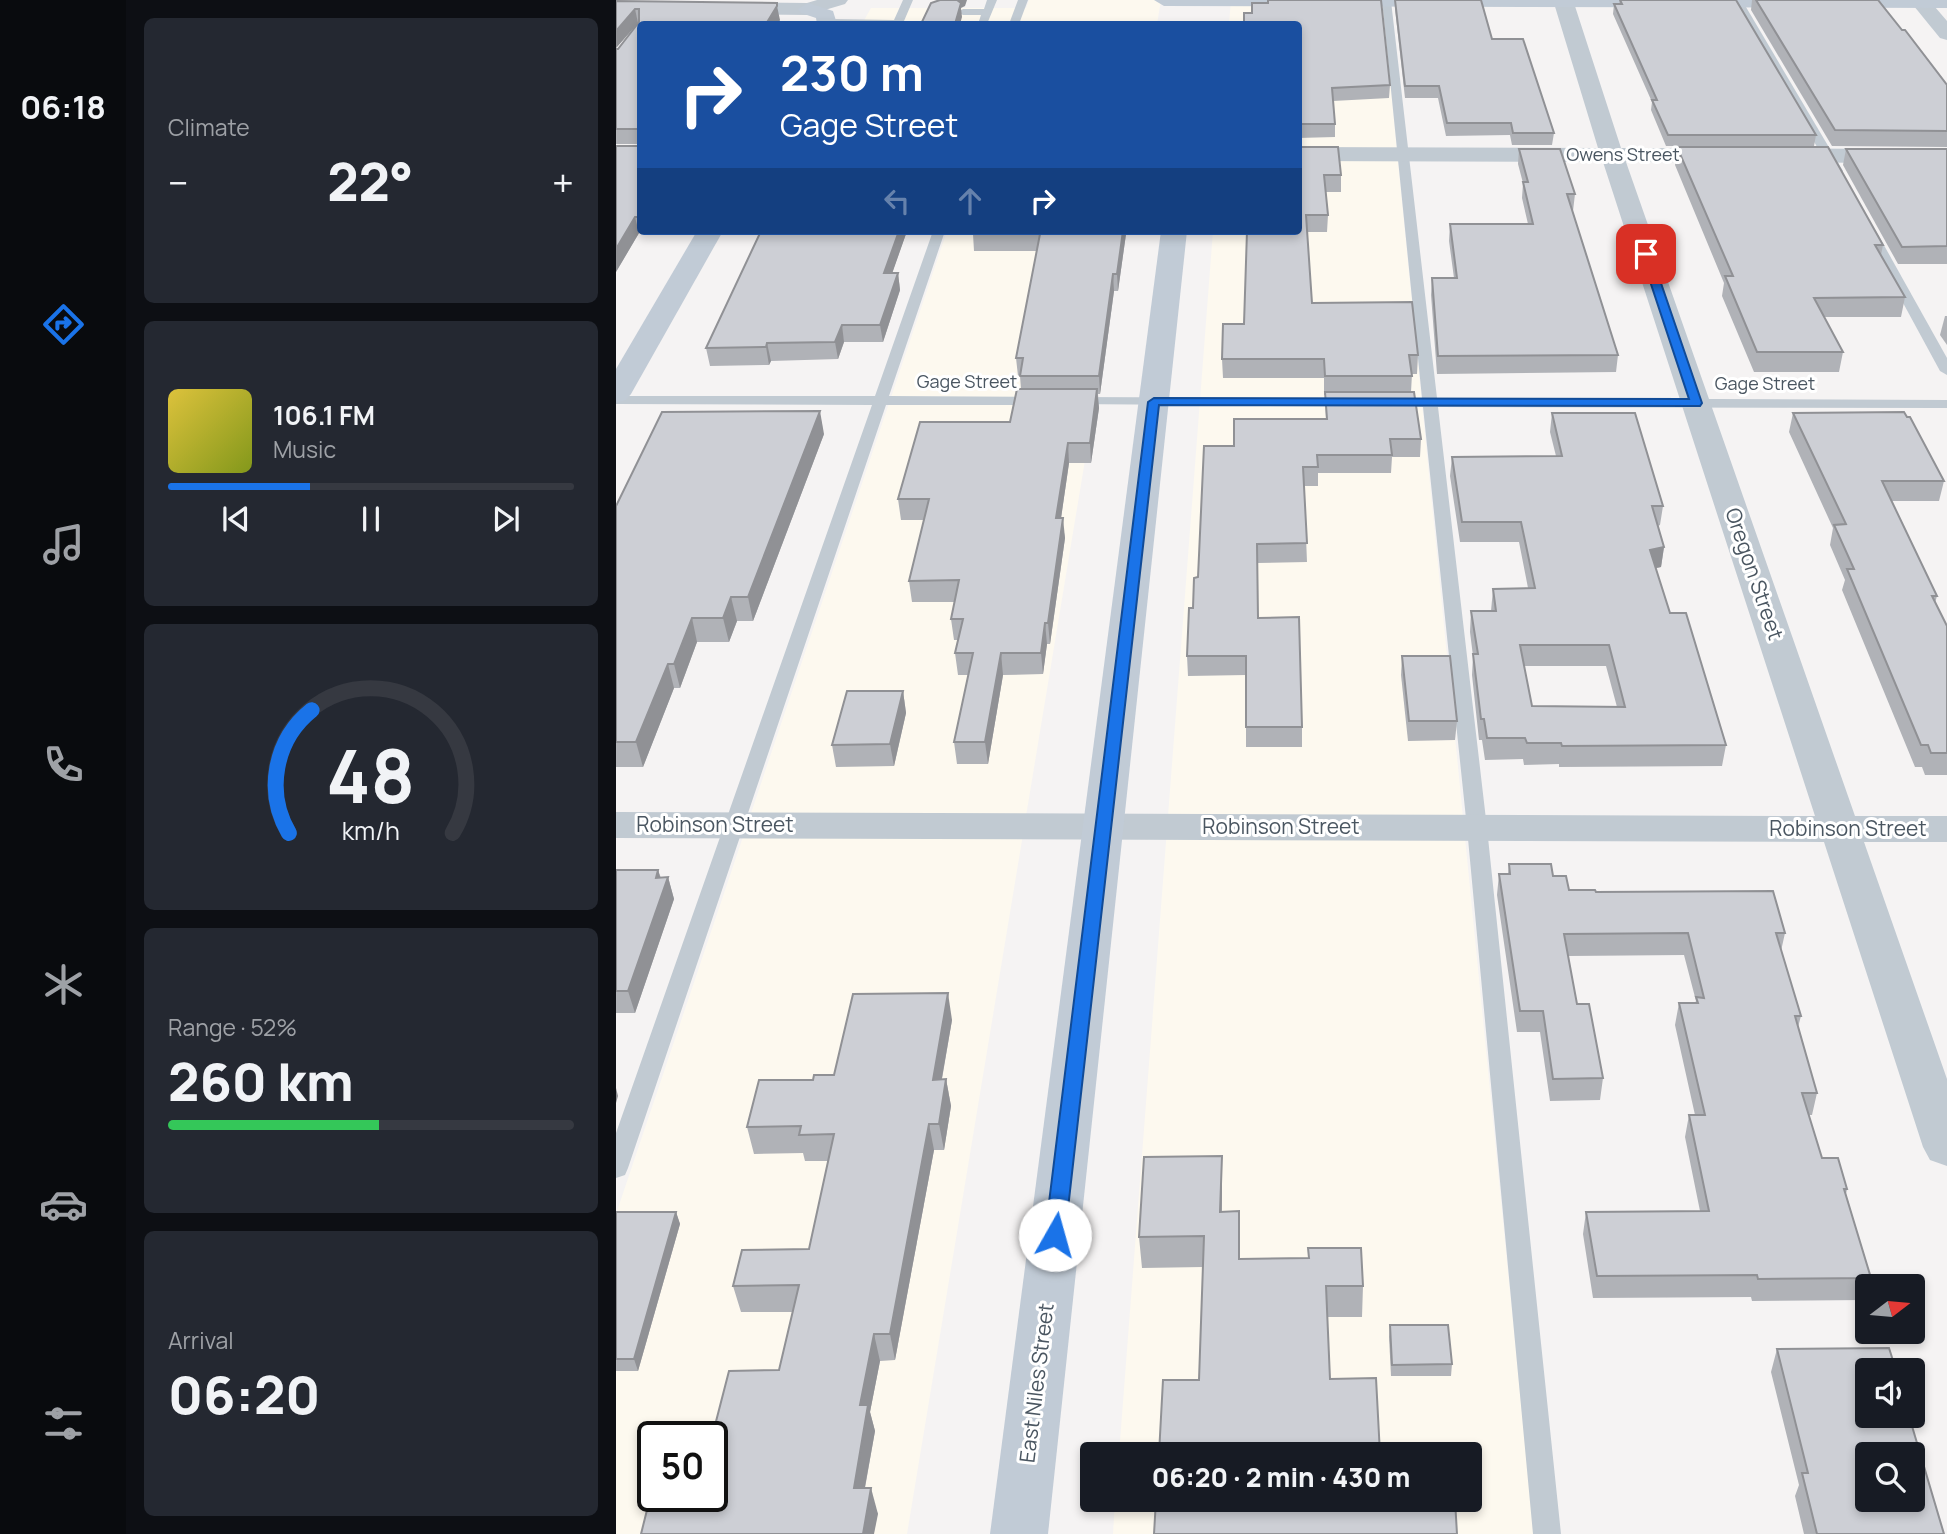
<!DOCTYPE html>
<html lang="en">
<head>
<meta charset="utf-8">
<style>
  :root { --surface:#171b24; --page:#242831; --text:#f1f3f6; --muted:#9ea1a6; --line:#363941; --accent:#1a73e8 }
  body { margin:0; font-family:Manrope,sans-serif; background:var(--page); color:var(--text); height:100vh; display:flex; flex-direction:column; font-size:26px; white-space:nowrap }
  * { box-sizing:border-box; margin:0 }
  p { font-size:23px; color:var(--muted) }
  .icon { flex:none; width:38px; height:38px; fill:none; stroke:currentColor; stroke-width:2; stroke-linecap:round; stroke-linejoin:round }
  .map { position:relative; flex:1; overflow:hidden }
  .drawer { display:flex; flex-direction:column; gap:18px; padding:18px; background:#0d0f14; width:490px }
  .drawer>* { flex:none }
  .banner { position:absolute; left:21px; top:21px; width:665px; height:214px; border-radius:7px; box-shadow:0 4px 10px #0003; background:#1a4fa0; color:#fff; overflow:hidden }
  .needle { width:46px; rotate:74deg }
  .buttons { position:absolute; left:1239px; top:1274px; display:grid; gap:14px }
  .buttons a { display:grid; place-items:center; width:70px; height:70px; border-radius:7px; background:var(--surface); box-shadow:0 4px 10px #0003; font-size:35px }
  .speed { position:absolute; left:21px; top:1421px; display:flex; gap:14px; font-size:35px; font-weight:700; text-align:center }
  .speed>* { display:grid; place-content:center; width:91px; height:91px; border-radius:50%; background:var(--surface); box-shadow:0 4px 10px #0003; line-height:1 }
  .speed .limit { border:4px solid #111; border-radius:10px; background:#fff; color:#111 }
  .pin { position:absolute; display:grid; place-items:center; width:60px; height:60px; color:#fff; margin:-30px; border-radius:14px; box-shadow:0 4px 10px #0006 }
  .me { position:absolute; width:77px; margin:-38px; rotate:7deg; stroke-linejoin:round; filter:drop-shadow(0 0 5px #0008) }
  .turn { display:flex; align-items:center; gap:24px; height:147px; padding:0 28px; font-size:32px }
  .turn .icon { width:91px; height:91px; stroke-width:2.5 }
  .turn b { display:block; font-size:49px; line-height:60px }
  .lanes { display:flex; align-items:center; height:66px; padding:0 28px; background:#0003; justify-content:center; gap:35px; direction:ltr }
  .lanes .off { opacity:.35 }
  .big { font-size:52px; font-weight:800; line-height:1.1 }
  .drawer .tile { flex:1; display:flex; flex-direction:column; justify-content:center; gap:10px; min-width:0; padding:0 24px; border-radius:10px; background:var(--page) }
  .drawer .dial { align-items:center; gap:0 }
  .dial svg { height:182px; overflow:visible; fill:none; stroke:var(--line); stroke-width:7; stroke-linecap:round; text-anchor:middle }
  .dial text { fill:var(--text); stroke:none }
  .song { display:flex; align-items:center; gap:21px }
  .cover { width:84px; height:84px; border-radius:10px; background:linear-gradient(135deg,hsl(50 70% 55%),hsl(70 70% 35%)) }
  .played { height:7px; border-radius:4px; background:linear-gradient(90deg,var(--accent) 35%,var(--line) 35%) }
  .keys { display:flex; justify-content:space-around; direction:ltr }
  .heat { display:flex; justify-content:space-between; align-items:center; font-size:38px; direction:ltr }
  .charge { height:10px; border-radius:5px; background:linear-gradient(90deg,#34c759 52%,var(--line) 0) }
  .trip { position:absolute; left:464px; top:1442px; width:402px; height:70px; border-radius:7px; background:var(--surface); box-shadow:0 4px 10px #0003; font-weight:800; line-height:70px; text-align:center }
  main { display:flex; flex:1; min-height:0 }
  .dock { display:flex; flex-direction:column; width:126px; justify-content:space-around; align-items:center; background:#090b0e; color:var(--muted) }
  .dock .icon { width:49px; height:49px }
  .dock .active { color:var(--accent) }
  .dock b { font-size:32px; color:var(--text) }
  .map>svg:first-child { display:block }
  .commercial { fill:#fdf9ef; fill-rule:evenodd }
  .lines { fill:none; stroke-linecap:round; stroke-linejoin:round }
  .lane { fill:#c1cad2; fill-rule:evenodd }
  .street { fill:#c1cad2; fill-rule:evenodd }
  .secondary { fill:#c1cbd6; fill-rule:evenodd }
  .wall { fill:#b0b2b7; fill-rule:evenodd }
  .shaded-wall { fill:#909195 }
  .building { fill:#cdcfd5; stroke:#909195; stroke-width:2; fill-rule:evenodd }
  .route { fill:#1a73e8; stroke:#114b97; stroke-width:2 }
  .labels { text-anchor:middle; stroke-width:6; stroke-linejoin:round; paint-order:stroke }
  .far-street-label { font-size:18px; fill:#4a5661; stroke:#fff }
  .street-label { font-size:21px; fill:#4a5661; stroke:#fff }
</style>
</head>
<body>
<main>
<nav class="dock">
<b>06:18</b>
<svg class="icon active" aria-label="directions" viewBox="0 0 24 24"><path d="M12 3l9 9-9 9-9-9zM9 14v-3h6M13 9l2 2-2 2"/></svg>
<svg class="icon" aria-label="music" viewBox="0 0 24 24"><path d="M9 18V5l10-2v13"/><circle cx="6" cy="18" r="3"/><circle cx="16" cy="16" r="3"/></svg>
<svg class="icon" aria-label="phone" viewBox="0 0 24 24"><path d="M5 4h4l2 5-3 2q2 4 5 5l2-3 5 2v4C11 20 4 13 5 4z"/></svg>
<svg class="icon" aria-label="climate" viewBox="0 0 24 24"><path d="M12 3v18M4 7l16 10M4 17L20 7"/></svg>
<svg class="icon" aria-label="car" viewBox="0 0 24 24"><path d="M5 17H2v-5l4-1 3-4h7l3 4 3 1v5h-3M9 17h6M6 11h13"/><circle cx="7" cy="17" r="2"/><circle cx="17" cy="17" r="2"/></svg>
<svg class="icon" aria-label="filters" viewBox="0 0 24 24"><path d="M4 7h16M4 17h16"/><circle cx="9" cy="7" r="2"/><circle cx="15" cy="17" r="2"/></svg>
</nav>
<section class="drawer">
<div class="tile"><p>Climate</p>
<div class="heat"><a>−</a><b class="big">22°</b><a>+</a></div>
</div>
<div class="tile">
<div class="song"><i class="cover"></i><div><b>106.1 FM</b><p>Music</p></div></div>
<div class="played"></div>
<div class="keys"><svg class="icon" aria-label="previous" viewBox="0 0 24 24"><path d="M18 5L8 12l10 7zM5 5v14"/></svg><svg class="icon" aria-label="pause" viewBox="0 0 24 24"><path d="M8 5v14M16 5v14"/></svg><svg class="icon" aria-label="next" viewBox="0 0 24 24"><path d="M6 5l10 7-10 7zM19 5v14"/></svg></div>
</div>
<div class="tile dial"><svg viewBox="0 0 100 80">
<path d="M14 69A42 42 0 1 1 86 69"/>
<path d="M14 69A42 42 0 0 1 24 15" stroke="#1a73e8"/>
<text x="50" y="56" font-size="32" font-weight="700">48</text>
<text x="50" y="72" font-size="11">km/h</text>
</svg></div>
<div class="tile"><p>Range · 52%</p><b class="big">260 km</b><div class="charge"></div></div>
<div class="tile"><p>Arrival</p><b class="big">06:20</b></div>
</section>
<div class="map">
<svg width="1331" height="1534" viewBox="0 0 1331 1534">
  <rect width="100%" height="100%" fill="#f5f3f3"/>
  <g class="commercial">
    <polygon points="413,0 545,0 541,24 246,24 255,8 410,8"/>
    <polygon points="615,0 766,0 918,1534 497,1534 499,1500 854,1500 854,1454 503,1454 597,231 682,231 682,24 613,24"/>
    <path d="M331,231h176l-216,1303h-291v-320zM37,1437h59v59h-59z"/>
  </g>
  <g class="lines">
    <g class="lane">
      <polygon points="287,0 297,0 288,21 300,21 305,24 213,24 210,22 215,19 278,20"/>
      <polygon points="371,0 381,0 371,24 357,24 363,21 365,15 347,15 342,12 347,9 368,9"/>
      <polygon points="402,0 412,0 403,24 393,24"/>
      <polygon points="766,0 775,1 821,398 1331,400 1331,408 822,407 871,828 945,1534 917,1534 851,828 807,407 775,406 768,402 775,398 806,398"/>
      <polygon points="1118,0 1127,2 1227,171 1225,174 1215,171 1117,2"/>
      <polygon points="1254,227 1260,231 1331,358 1331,375 1324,371 1248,231"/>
      <polygon points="317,231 329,231 273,396 422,397 429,401 422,405 270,405 12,1168 9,1175 0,1178 0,1133 256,405 0,404 0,396 259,396"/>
      <polygon points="456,397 734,398 741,402 734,406 451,404 449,401"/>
    </g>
    <g class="street">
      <polygon points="201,0 232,0 229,4 192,15 111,14 101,8 111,2 191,3"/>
      <polygon points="937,0 957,0 1005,148 1331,149 1331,163 1010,162 1239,816 1331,816 1331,842 1248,842 1331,1079 1331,1166 1314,1160 1307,1147 1208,842 0,838 0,812 1199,816 987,162 682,161 682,147 982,148"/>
      <polygon points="1293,0 1313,0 1331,21 1331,40 1324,38"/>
    </g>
    <g class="secondary">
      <polygon points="538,0 1331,0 1331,8 548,6"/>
      <polygon points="192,3 217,11 221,24 201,24 200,18 185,13 182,9"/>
      <polygon points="81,231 107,231 15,394 10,400 0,403 0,369"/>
      <polygon points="545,231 571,231 432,1534 374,1534"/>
    </g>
  </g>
  <g class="wall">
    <polygon points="779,0 876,39 938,133 936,145 896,145 894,135 830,136 822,98 789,98 779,9"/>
    <polygon points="1004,0 1200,135 1198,146 1050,146 1035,110 1036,102 997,14 998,4 1003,4"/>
    <polygon points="1136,0 1262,0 1331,85 1331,147 1216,146 1135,10"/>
    <polygon points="0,1 164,20 161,24 24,24 24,231 28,231 26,233 23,233 0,272 23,144 0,144 0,49 2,49 21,24 0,48"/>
    <polygon points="682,24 774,85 773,98 717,101 719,124 719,137 682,138"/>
    <polygon points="722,147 725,175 725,192 710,192 712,215 711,232 691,232 696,303 802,355 801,374 796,374 795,392 805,439 804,457 776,457 775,473 702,473 702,486 688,486 691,562 641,563 642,618 686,727 686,747 630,747 630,675 572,676 571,656 582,577 618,446 710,419 709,395 708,395 708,378 607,378 606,359 628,324 631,233 612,233 612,231 682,231"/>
    <polygon points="1061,147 1267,245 1265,255 1289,297 1285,317 1208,317 1227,352 1223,372 1138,372 1106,296 1108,283 1059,165"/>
    <polygon points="903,149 959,194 957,211 956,211 1002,355 1000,372 821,374 815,295 816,278 838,278 833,241 834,224 912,224 906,198 907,183 902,164"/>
    <polygon points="1230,149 1331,149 1331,264 1282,264 1227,165"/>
    <polygon points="145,231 291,231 276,273 282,273 284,290 267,342 228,342 222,359 155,361 153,365 94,366 90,348"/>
    <polygon points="357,231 510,231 510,234 502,291 498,291 484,394 482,394 483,408 475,463 453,463 445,518 449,538 434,644 431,644 427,674 387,675 372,764 341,764 338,742 353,675 342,675 339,653 342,640 338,640 335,619 339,602 296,602 293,581 308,520 285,520 282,499 394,422 405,389 404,376 402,376 400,358 421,251 358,251 357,234"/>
    <polygon points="1329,316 1331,316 1331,345 1324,335"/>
    <path d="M936,413l111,93 -3,19 -2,1 6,21 -3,20 -5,1 14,45 56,132 -4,21 -163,1v-3l-35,1 -1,-6 -38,1 -3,-20h-3l-7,-65 1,-19 -3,-24 1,-21h20l2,-22 35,-1 -9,-46h-59l-10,-66 2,-19 104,-1 -6,-24zM908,666h82l11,41 -85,-1z"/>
    <polygon points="1177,413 1328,481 1323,501 1275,501 1321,596 1319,603 1331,626 1331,775 1309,775 1306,767 1299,767 1226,590 1229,580 1214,545 1217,528 1173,432"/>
    <polygon points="208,434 137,621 121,621 113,642 81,642 64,688 58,688 27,767 0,767 0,506"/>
    <polygon points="786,656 841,721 839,740 792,741 785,675"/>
    <polygon points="287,691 290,713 278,766 220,767 216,745"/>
    <polygon points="893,864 937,876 953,890 980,892 1169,933 1165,951 1185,1016 1182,1027 1201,1093 1196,1115 1193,1115 1206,1158 1231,1189 1230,1194 1255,1278 1253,1286 1251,1286 1251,1291 1248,1300 1136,1301 1135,1297 977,1298 967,1234 970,1212 1084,1211 1069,1137 1073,1115 1079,1115 1059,1025 1063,1003 1079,1003 1080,1001 1068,955 952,956 961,1004 987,1078 984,1100 934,1101 924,1032 901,1032 881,895 883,874 892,874"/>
    <polygon points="0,870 42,870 45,878 52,877 58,899 19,1013 0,1013"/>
    <polygon points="336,1020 326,1079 330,1079 335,1106 328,1150 318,1150 279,1360 264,1361 254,1412 259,1431 249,1488 262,1514 96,1496 163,1370 177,1312 125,1312 117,1286 193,1249 212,1161 189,1161 187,1153 138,1154 131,1127 197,1080 218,1075"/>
    <polygon points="606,1187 606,1212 624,1259 747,1286 746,1317 711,1317 583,1380 587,1267 526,1268 523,1237"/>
    <polygon points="0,1212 60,1212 64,1224 22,1371 0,1371"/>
    <polygon points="774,1325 836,1364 835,1376 775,1376 773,1337"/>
    <polygon points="1161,1349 1328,1534 1188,1534 1179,1496 1183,1485 1155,1372"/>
  </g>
  <g class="shaded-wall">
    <polygon points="338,0 351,0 349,6 345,8 346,17 344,24 339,24"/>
    <polygon points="161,6 164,20 161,24 150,24"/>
    <polygon points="19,9 22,23 0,48 0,31"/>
    <polygon points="19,217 23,233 0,272 0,249"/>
    <polygon points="283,231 291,231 270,291 268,273"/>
    <polygon points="507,231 510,231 510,234 502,291 501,274"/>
    <polygon points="282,273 284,290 267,342 264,325"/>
    <polygon points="497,274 498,291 484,394 483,376"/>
    <polygon points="226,325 228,342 222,359 219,342"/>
    <polygon points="151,343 155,361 153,365 150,347"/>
    <polygon points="481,389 483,408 475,463 474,443"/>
    <polygon points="204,411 208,434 137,621 132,597"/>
    <polygon points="452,443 453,463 442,539 440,518"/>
    <polygon points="447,518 449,538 434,644 432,623"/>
    <polygon points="1048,547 1045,567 1031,570 1034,550"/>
    <polygon points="115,597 121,621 113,642 107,618"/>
    <polygon points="76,618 81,642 64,688 58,664"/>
    <polygon points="429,623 431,644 427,674 425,653"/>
    <polygon points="385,653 387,675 372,764 369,742"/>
    <polygon points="52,664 58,688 27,767 20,742"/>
    <polygon points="287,691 290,713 278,766 274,744"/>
    <polygon points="42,870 48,890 52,877 58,899 19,1013 12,991"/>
    <polygon points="332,993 336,1020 321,1106 317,1080"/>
    <polygon points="330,1079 335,1106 328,1150 323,1124"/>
    <polygon points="0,1088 2,1096 0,1103"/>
    <polygon points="313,1124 318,1150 279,1360 274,1334"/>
    <polygon points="606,1156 606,1187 605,1243 604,1212"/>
    <polygon points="60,1212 64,1224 22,1371 18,1359"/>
    <polygon points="258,1334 264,1361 254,1412 259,1431 244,1514 238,1488 244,1405"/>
    <polygon points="255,1488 262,1514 258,1534 247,1534"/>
  </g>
  <g class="building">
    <polygon points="324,0 341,0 345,3 339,24 251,24 305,24 315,3"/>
    <polygon points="652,0 765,0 774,85 716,88 719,124 682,124 682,24 628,24 628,13 636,13 636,3 652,3"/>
    <polygon points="779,0 865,0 876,39 907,39 938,133 897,133 895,123 831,123 823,86 789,86"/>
    <polygon points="1004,0 1120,0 1200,135 1052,135 1036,100 1041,100 998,4 1006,4"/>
    <polygon points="1140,0 1262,0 1286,30 1289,30 1331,85 1331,131 1219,130"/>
    <polygon points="0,1 161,3 161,6 150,24 24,24 24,214 23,217 19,217 0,249 0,146 23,146 23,129 0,129 0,49 2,49 23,22 23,9 19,9 0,31"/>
    <polygon points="682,147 722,147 725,175 708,175 712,215 690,215 696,303 796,302 802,355 793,355 796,376 709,376 708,359 606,359 607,324 628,324 631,231 682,231"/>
    <polygon points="1061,147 1212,147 1267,245 1259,245 1289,297 1198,298 1227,352 1141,352 1109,276 1117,276"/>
    <polygon points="903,149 944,149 959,194 951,194 1002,355 822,356 816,278 841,278 834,224 917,224 907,182 912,182"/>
    <polygon points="1230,149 1331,149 1331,246 1286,247"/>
    <polygon points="145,231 283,231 268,273 282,273 264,325 226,325 219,342 151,343 150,347 90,348"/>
    <polygon points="357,231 507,231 501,274 497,274 483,376 404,376 407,358 400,358 424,234 357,234"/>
    <polygon points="401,389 481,389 474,443 452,443 440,518 447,518 432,623 429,623 425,653 385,653 369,742 338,742 357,653 339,653 347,619 335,619 343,580 293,581 313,499 282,499 304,422 394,422"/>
    <polygon points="709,392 798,392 805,439 774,439 776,455 701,455 702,467 687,467 691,543 641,544 642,618 683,617 686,727 630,727 630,656 571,656 573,608 577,608 578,578 582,577 588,446 618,446 618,419 711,419"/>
    <polygon points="204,411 132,597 115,597 107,618 76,618 58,664 52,664 20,742 0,742 0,506 46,412"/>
    <polygon points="1288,412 1291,417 1294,417 1328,481 1266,481 1321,596 1316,596 1331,626 1331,753 1315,753 1312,745 1305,745 1231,569 1238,569 1218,525 1230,524 1177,413"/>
    <path d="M936,413h83l28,93h-11l12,41 -14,3 20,63h16l40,132 -164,1 -1,-3h-34l-2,-5h-38l-3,-19h-3l-8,-65h5l-7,-43h25l-3,-22 42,-1 -14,-66h-59l-10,-65 110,-1zM904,645h89l16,62 -93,-1z"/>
    <polygon points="786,656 834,656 841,721 793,721"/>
    <polygon points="231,691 287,691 274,744 216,745"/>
    <polygon points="893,864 935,864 937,876 950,876 953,890 979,890 980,892 1157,891 1169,933 1160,933 1185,1016 1179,1016 1201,1093 1186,1093 1206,1158 1222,1158 1231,1189 1228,1189 1255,1278 1142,1279 1141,1275 981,1276 970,1212 1093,1211 1073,1115 1089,1115 1063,1003 1082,1003 1080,997 1088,998 1072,933 948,934 961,1004 973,1004 987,1078 937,1079 927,1011 904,1011 883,874 894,874"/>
    <polygon points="0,870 42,870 40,878 52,877 12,991 0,991"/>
    <polygon points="332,993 317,1080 330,1079 323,1124 313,1124 274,1334 258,1334 244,1405 252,1405 238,1488 255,1488 247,1534 25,1534 36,1490 37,1496 96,1496 96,1437 113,1371 163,1370 183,1285 117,1286 126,1250 193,1249 218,1134 183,1135 185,1126 131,1127 143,1080 197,1080 198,1075 218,1075 237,994"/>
    <polygon points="606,1156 604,1212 623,1211 623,1259 693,1258 692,1248 745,1248 747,1286 710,1286 714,1379 760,1378 764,1454 543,1454 547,1380 583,1380 588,1236 523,1237 528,1157"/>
    <polygon points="0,1212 60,1212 18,1359 0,1359"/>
    <polygon points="774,1325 832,1325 836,1364 776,1365"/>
    <path d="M1273,1348l7,22h-29v46h42l35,118h-127l-15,-61h6l-31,-124zM1251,1454h46v46h-46z"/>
    <polygon points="540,1500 839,1500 841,1534 538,1534"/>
  </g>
  <polygon class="route" points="1030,251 1035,254 1086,403 1084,406 543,405 449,1235 446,1241 439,1243 432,1241 429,1235 532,402 538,398 1073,399 1025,254"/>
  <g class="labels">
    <g class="far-street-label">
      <text x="1007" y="161">Owens Street</text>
      <text x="351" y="388">Gage Street</text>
      <text x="1149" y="390">Gage Street</text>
    </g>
    <g class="street-label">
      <text transform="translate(1138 574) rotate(71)" y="7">Oregon Street</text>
      <text x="99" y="832">Robinson Street</text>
      <text x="665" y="834">Robinson Street</text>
      <text x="1232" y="836">Robinson Street</text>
      <text transform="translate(421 1383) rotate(-83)" y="7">East Niles Street</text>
    </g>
  </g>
</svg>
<div class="buttons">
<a><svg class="needle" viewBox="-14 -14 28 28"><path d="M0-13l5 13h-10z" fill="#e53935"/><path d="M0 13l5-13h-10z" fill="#9ea1a6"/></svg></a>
<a><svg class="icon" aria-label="sound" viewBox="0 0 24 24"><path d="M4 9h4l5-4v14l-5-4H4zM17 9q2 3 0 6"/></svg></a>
<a><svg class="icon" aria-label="search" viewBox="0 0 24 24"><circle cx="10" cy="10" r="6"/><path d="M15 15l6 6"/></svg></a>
</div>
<div class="speed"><div class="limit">50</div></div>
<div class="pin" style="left:1030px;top:254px;background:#d93025"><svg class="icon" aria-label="arrive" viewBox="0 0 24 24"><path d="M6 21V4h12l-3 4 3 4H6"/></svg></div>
<svg class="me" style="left:439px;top:1235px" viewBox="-20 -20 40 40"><circle r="19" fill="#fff"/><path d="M0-13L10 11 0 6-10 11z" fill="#1a73e8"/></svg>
<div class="trip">06:20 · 2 min · 430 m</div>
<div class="banner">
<div class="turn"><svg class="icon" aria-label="right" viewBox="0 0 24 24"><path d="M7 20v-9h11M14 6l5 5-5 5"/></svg><div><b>230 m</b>Gage Street</div></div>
<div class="lanes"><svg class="icon off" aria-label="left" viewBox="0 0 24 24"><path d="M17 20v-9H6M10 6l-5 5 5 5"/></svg><svg class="icon off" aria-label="ahead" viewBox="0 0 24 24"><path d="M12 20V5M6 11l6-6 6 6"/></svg><svg class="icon" aria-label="right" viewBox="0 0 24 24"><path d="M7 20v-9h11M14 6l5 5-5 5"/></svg></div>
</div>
</div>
</main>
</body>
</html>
